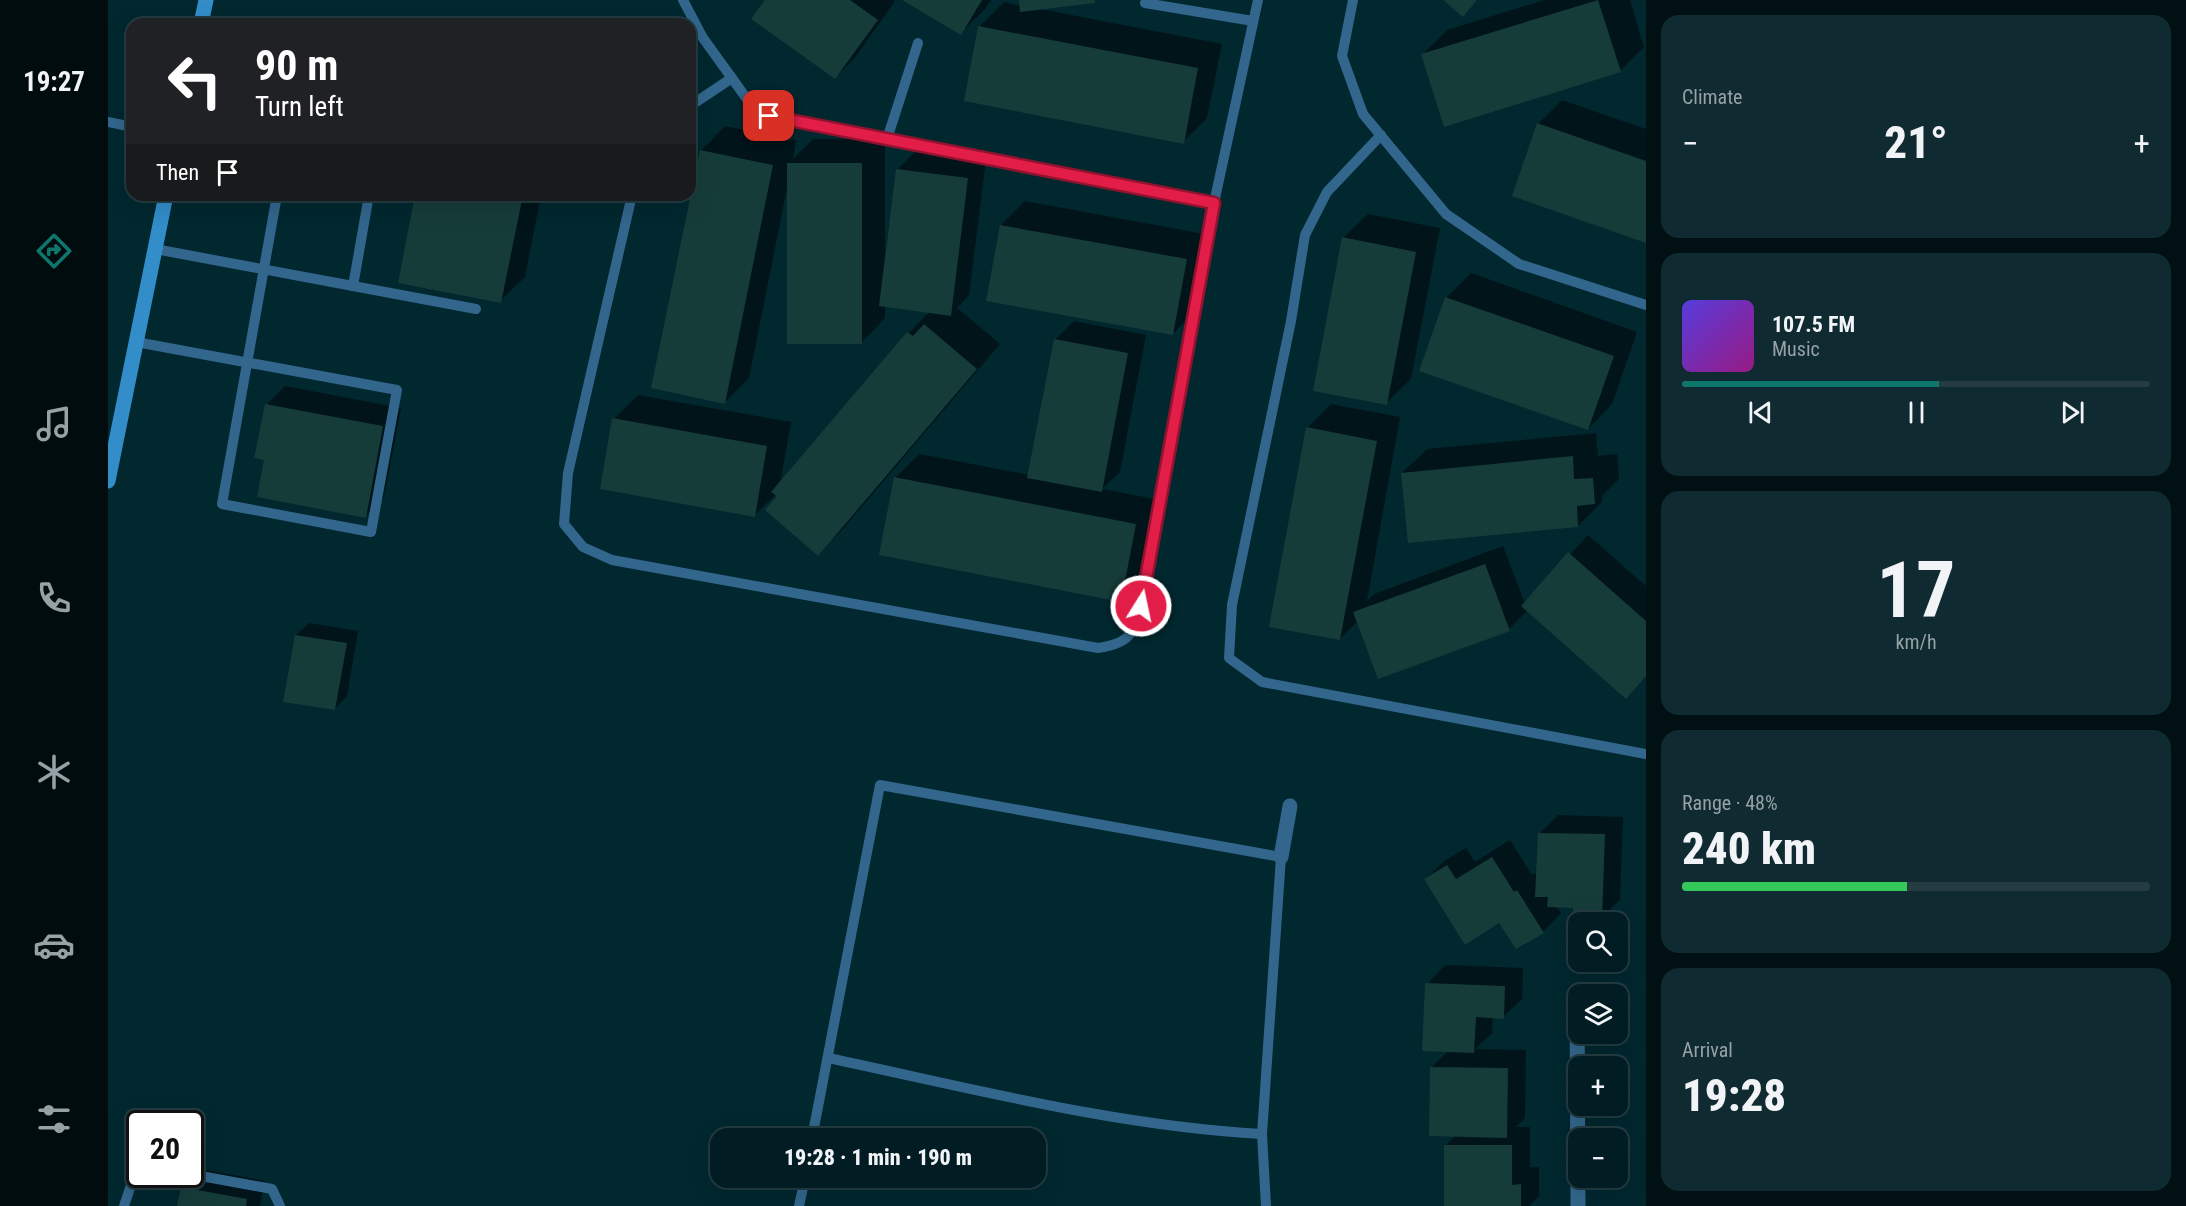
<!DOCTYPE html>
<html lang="en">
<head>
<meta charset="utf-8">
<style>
  :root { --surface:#011d23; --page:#0f2a30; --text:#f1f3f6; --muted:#96a2a6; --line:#233b41; --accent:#0f766e }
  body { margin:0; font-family:"Roboto Condensed",sans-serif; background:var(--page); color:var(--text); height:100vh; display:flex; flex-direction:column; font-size:22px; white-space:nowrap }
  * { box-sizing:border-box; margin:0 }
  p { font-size:20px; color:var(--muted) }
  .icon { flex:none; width:33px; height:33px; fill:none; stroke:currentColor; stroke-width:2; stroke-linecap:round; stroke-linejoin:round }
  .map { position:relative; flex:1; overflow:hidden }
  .panel { display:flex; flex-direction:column; gap:15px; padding:15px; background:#011013; width:540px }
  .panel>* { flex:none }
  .hud { position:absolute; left:18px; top:18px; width:570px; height:183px; border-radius:18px; box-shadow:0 6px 24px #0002,0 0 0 2px var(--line); background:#202124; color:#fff; overflow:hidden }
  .tools { position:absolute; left:1460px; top:912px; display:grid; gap:12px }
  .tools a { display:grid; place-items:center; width:60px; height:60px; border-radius:12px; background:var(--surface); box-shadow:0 6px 24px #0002,0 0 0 2px var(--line); font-size:30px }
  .speed { position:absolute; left:18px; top:1110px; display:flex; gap:12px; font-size:30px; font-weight:700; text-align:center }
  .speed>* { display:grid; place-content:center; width:78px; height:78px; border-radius:50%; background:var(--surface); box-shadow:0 6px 24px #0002,0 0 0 2px var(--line); line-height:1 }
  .speed .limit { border:3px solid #111; border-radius:9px; background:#fff; color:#111 }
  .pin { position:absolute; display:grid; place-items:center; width:51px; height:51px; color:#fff; margin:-26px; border-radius:12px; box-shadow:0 3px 9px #0006 }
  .me { position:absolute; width:66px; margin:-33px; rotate:10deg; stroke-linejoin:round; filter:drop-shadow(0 0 4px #0008) }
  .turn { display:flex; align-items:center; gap:21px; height:126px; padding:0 30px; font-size:27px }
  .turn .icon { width:78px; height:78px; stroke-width:2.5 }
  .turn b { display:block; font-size:42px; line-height:51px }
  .then { display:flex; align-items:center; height:57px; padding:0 30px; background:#0003; gap:12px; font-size:22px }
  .big { font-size:45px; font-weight:800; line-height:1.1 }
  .panel .widget { flex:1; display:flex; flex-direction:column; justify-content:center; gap:9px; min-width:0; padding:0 21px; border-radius:18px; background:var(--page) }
  .panel .dial { align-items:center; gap:0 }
  .dial b { font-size:78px; line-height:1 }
  .song { display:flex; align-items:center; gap:18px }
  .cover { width:72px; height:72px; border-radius:9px; background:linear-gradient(135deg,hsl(250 70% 55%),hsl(310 70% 35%)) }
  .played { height:6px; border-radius:3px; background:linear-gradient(90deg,var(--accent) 55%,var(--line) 55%) }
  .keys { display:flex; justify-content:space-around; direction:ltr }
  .heat { display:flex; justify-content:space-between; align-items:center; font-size:33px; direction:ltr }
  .charge { height:9px; border-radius:4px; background:linear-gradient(90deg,#34c759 48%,var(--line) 0) }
  .trip { position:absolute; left:602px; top:1128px; width:336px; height:60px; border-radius:18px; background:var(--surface); box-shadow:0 6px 24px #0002,0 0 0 2px var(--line); font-weight:800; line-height:60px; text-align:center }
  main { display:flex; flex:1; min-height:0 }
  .tab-bar { display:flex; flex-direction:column; width:108px; justify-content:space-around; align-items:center; background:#000c0e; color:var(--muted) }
  .tab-bar .icon { width:42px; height:42px }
  .tab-bar .selected { color:var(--accent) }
  .tab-bar b { font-size:27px; color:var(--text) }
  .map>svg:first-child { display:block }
  .shadow { fill:#0007 }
  .building { fill:#163c39 }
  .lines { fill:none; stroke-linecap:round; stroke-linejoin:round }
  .service { stroke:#32668c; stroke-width:10 }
  .minor { stroke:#32668c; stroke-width:15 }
  .secondary { stroke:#328dc9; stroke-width:15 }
  .route-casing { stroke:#92132f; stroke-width:15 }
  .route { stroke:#e11d48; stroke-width:10 }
</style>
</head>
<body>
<main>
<nav class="tab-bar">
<b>19:27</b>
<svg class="icon selected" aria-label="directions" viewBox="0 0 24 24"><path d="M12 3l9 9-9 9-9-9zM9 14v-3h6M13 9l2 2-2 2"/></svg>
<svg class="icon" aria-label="music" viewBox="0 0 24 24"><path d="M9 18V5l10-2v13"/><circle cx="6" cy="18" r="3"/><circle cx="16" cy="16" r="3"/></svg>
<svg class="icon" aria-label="phone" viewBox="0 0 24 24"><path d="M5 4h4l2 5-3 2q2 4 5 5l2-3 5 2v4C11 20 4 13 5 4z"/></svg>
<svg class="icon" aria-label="climate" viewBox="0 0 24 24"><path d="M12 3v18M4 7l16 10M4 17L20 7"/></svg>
<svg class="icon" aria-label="car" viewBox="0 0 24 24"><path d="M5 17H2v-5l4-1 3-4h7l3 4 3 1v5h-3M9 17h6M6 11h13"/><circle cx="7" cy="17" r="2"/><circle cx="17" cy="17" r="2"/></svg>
<svg class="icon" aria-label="filters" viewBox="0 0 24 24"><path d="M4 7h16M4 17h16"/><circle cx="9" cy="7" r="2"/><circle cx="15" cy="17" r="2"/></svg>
</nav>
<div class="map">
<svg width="1538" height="1206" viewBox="0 0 1538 1206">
  <rect width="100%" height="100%" fill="#01272f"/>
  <g class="shadow">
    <polygon points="659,0 785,0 787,1 746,59 727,77"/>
    <polygon points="797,0 883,0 877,9 853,33"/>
    <polygon points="912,0 987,0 932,9 1114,44 1099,118 1075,142 872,26 896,2 913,6"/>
    <polygon points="1436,0 1522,0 1536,47 1512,71 1315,54 1339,30"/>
    <polygon points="1454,100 1538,129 1538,241 1430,124"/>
    <polygon points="617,126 688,141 685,159 705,139 777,139 777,252 790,169 808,151 878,160 861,295 849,308 892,344 734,530 710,554 668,494 647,515 506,419 530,395 683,422 672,484 801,333 822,311 777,305 777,318 753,343 679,188 641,378 617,402 593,151"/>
    <polygon points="308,195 433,195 417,277 392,301"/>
    <polygon points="917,201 1102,235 1089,309 1065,334 893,225"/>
    <polygon points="1260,214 1332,228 1303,379 1278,403 1235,238"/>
    <polygon points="1363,273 1529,332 1504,404 1480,429 1338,298"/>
    <polygon points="966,321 1038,335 1012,472 994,489 1052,500 1037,576 1013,600 787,478 811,454 922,475 947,340"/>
    <polygon points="177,386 293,408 276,497 258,516 158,459 159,404"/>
    <polygon points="1223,404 1292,417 1259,601 1266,594 1395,546 1417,604 1480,535 1538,586 1538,676 1518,697 1420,610 1401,629 1250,621 1232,639 1199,428"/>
    <polygon points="1488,433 1490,456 1509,454 1511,479 1494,496 1494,502 1470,526 1294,473 1319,449"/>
    <polygon points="201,623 250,631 239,696 227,709 188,635"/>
    <polygon points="1450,815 1515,817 1512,899 1494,918 1467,906 1448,906 1453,913 1435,932 1391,921 1318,879 1336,861 1358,848 1367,862 1402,840 1424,875 1429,872 1431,834"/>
    <polygon points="1337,965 1415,968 1414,999 1395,1017 1385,1017 1384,1033 1367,1049 1418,1050 1417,1118 1408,1127 1422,1127 1422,1167 1431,1167 1431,1196 1421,1206 1338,1206 1337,1146 1348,1135 1324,1067 1341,1050 1319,984"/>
    <polygon points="93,1169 157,1181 152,1206 71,1206 74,1188"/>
  </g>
  <g class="building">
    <polygon points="657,0 742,0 770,20 727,79 643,19"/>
    <polygon points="794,0 874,0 853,35"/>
    <polygon points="911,0 987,0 987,3 912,12"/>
    <polygon points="1335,0 1369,0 1355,17"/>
    <polygon points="1490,0 1513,72 1336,127 1313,54"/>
    <polygon points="870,26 1090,68 1076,144 856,101"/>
    <polygon points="1429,123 1538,161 1538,243 1404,196"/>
    <polygon points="592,150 665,165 617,404 543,388"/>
    <rect x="679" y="163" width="75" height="181"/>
    <polygon points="788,169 860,178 843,316 771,306"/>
    <polygon points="307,195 415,195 393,303 290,283"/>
    <polygon points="892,225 1079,259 1065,335 878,301"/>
    <polygon points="1234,237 1308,252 1279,405 1205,391"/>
    <polygon points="1337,297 1506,356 1480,430 1311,371"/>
    <polygon points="816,324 869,369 710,556 657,510 669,496 663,492 799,332 805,336"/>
    <polygon points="946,339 1020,353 994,492 919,478"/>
    <polygon points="157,404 275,426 258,518 149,497 156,460 146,458"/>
    <polygon points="504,418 659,446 647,517 492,489"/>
    <polygon points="1198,427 1269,441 1232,640 1161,627"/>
    <polygon points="1465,456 1466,479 1485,478 1487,504 1469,506 1470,527 1300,543 1293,473"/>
    <polygon points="786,477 1028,524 1013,602 771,555"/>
    <polygon points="1460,552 1538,621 1538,676 1518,699 1413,606"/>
    <polygon points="1377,564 1402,631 1270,679 1245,612"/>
    <polygon points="187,635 239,643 227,710 175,702"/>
    <polygon points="1430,833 1497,834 1494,919 1465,919 1465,908 1439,907 1440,897 1427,897"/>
    <polygon points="1384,857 1406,892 1409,890 1436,933 1408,949 1391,923 1357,945 1316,879 1339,865 1348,879"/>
    <polygon points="1317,983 1397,986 1396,1019 1368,1017 1366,1053 1314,1051"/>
    <polygon points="1322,1067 1400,1068 1399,1138 1321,1136"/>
    <polygon points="1336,1145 1404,1145 1404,1185 1413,1184 1413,1206 1336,1206"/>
    <polygon points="73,1187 139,1199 138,1206 69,1206"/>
  </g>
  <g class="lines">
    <g class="service">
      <polyline points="575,0 595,38 644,106 661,116 1106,203"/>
      <polyline points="1245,0 1234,56 1255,114 1338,214 1411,264 1538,305"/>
      <polyline points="1037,3 1145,21"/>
      <polyline points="582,106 624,78"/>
      <polyline points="0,122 24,127"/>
      <polyline points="1273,135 1219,192 1197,235 1183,321 1124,605 1121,658 1154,682 1538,754"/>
      <polyline points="779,139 810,43"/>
      <path d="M524,195l-64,278 -4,51 19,23 29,13 486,88c32,-5 34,-13 43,-42l73,-403 44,-203"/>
      <polyline points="47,249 245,286 261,195"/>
      <polyline points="245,286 368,309"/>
      <polyline points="28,342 289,390 263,532 114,504 169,195"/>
      <path d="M720,1058c143,30 287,68 434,76"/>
      <polyline points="704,1138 772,785 1173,857 1154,1134 1158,1206"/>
      <polyline points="82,1174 164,1189 172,1206"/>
      <polyline points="16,1206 26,1176 32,1173"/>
      <polyline points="691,1206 697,1178"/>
    </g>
    <g class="minor">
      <polyline points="1173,857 1182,806"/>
      <polyline points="1469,997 1470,1206"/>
    </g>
    <g class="secondary">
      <polyline points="93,24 98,0"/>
      <polyline points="0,481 58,195"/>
    </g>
  </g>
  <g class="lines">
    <g class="route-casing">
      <polyline id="route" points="661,116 1106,203 1033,606"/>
    </g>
    <use href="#route" class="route"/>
  </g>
</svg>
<div class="tools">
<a><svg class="icon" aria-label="search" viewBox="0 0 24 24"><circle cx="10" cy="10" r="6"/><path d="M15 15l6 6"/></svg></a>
<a><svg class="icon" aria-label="layers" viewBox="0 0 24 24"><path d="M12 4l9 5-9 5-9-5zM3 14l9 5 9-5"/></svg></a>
<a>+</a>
<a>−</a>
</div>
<div class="speed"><div class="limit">20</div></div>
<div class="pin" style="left:661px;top:116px;background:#d93025"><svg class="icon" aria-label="arrive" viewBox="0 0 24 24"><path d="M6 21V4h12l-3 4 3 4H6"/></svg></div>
<svg class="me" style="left:1033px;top:606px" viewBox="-20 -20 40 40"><circle r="17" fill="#e11d48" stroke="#fff" stroke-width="3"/><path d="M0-11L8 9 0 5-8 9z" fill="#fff"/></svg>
<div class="trip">19:28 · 1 min · 190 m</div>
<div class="hud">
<div class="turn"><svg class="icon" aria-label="left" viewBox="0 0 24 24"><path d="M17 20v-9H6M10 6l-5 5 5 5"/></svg><div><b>90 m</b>Turn left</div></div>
<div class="then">Then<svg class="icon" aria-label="arrive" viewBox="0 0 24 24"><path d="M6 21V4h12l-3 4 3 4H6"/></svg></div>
</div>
</div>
<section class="panel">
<div class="widget"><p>Climate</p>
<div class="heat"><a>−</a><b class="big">21°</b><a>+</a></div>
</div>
<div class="widget">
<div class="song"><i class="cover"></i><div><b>107.5 FM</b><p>Music</p></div></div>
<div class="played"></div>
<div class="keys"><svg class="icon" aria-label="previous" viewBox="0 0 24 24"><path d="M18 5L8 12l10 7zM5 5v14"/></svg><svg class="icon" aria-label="pause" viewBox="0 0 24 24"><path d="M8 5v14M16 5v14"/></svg><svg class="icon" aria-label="next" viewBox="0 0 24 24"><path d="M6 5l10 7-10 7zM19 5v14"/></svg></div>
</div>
<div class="widget dial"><b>17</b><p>km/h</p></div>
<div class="widget"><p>Range · 48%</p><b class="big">240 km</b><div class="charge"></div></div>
<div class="widget"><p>Arrival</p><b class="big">19:28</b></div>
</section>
</main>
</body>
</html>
